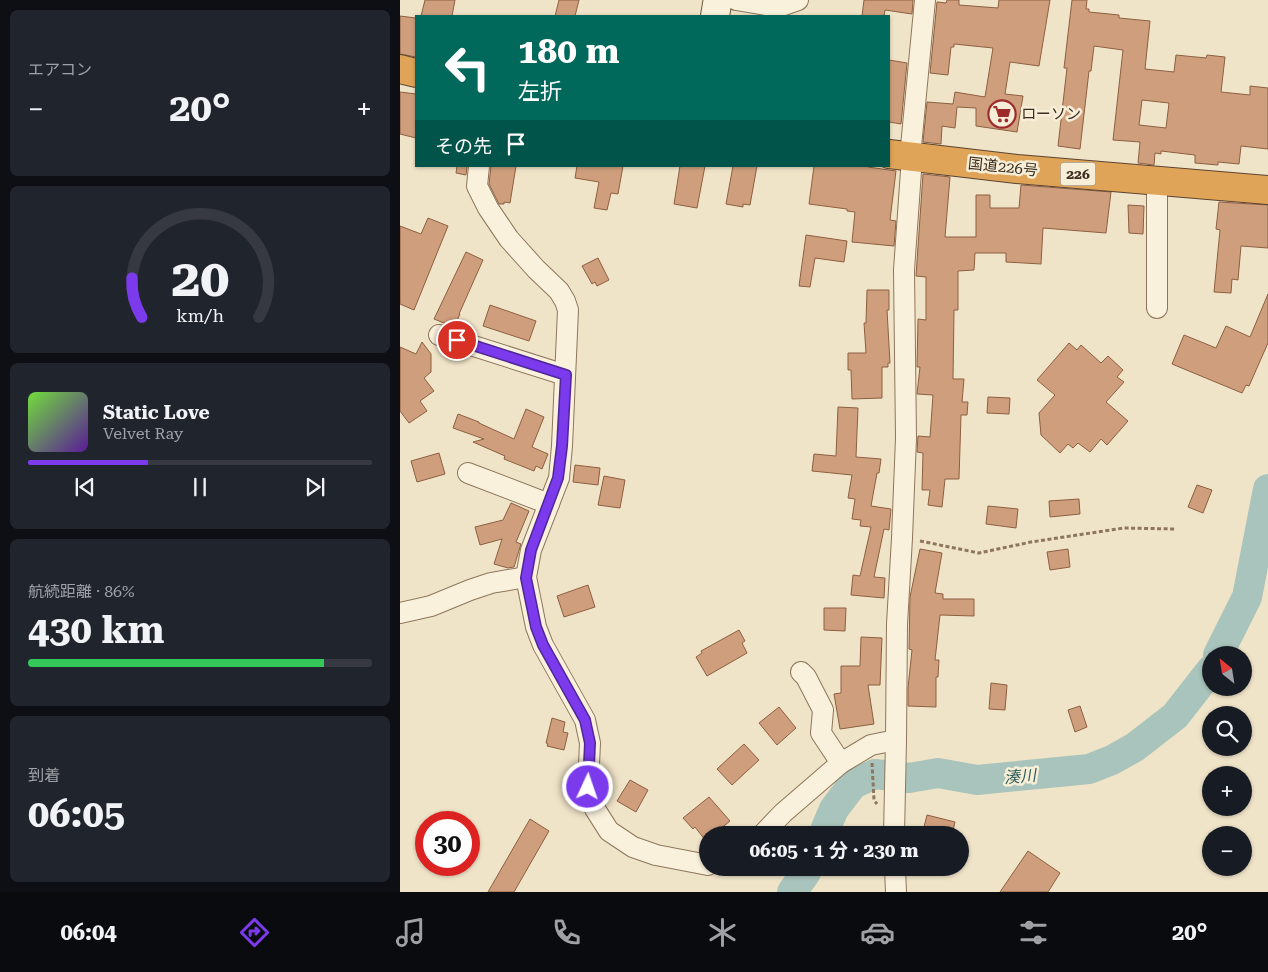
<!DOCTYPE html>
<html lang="ja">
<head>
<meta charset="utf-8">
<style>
  :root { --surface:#171b24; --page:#20242c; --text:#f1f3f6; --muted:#9ea1a6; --line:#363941; --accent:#7c3aed }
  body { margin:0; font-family:"Roboto Serif","Noto Sans JP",serif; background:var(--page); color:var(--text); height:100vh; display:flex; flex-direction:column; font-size:19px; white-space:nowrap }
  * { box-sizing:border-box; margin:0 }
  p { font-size:16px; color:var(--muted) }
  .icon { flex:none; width:28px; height:28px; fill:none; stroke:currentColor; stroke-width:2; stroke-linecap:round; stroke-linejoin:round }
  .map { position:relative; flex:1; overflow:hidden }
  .sheet { display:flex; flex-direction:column; gap:10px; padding:10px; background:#0d0f14; width:400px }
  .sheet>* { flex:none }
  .guide { position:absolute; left:15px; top:15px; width:475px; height:152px; border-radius:0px; box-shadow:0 1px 4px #0004; background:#00695c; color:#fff; overflow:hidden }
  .needle { width:32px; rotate:330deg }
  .buttons { position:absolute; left:802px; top:646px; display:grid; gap:10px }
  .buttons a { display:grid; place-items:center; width:50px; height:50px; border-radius:50%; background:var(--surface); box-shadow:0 1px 4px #0004; font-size:25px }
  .speed { position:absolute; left:15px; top:811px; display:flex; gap:10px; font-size:25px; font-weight:700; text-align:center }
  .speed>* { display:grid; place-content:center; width:65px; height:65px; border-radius:50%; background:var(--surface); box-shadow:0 1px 4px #0004; line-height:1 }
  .speed .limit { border:8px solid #d22; background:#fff; color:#111 }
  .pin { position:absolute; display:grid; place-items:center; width:42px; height:42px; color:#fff; margin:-21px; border:2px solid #fff; border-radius:50%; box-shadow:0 1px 5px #0007 }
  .me { position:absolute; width:55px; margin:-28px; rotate:3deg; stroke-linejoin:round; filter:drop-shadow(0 0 4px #0008) }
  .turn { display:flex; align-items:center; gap:18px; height:105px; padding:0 20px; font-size:22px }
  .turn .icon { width:65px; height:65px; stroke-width:2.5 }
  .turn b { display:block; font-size:35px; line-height:42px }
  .then { display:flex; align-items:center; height:48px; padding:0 20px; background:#0003; gap:10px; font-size:19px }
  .big { font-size:38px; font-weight:700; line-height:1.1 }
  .sheet .card { flex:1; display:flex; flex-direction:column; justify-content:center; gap:8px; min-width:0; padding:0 18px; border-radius:8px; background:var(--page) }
  .sheet .dial { align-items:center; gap:0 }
  .dial svg { height:130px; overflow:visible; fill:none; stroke:var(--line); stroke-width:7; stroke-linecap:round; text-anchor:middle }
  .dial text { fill:var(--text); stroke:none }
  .song { display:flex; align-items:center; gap:15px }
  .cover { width:60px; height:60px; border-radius:8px; background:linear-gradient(135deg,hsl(100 70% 55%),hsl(270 70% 35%)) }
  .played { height:5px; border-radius:2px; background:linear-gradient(90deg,var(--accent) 35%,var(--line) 35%) }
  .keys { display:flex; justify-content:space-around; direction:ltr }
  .heat { display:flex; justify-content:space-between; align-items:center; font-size:28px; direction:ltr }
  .charge { height:8px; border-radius:4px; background:linear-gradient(90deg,#34c759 86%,var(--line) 0) }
  .trip { position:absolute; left:299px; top:826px; width:270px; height:50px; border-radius:25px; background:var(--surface); box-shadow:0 1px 4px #0004; font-weight:700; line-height:50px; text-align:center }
  .tabs { display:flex; height:80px; justify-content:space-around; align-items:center; background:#090b0e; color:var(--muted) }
  .tabs .icon { width:35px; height:35px }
  .tabs .current { color:var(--accent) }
  .tabs b { font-size:22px; color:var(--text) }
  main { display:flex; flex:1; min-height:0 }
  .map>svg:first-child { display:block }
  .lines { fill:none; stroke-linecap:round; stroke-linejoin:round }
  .river { stroke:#a9c4bc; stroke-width:30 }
  .building { fill:#cf9f7d; stroke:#8d5f41; fill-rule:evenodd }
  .street-casing { stroke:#8d765c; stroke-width:22 }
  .secondary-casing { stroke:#6f573f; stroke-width:30 }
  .highway-casing { stroke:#5b4430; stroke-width:30 }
  .path { stroke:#8d765c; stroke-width:3; stroke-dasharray:4 2.5; stroke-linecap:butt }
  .street { stroke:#faf1dc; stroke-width:20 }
  .secondary { stroke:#faf1dc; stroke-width:28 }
  .highway { stroke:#e0a458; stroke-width:28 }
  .route-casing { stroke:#51269a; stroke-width:12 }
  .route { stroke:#7c3aed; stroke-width:9 }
  .labels { text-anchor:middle; stroke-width:5; stroke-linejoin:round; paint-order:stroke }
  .shield { fill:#f7eed8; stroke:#756857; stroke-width:1 }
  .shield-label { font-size:14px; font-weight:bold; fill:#3d2e20 }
  .poi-label { font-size:15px; fill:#3d2e20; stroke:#f7eed8; text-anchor:start }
  .street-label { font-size:15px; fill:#3d2e20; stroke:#f7eed8 }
  .water-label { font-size:16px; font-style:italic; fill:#2f5d5a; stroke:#f7eed8 }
</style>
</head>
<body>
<main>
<section class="sheet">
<div class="card"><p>エアコン</p>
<div class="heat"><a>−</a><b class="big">20°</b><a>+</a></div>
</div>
<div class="card dial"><svg viewBox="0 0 100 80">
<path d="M14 69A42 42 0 1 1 86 69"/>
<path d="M14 69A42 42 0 0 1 8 45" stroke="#7c3aed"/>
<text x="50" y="56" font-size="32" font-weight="700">20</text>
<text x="50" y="72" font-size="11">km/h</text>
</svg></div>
<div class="card">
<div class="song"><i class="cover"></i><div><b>Static Love</b><p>Velvet Ray</p></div></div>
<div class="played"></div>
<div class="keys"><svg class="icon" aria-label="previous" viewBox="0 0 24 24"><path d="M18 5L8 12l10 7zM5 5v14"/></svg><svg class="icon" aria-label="pause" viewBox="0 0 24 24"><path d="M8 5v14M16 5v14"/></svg><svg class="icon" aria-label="next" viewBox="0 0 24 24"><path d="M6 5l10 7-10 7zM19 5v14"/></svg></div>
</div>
<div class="card"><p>航続距離 · 86%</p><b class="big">430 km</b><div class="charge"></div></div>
<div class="card"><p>到着</p><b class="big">06:05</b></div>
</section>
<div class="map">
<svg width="868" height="892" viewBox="0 0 868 892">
  <rect width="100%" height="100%" fill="#f0e4c8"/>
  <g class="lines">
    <g class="river">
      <polyline points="818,655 847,597 868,489"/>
      <polyline points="423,835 434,809 453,784 475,774 509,778 538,773 577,780 689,769 712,760 735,747 775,716 811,670"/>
      <polyline points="392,892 405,874 408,868"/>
    </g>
  </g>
  <g class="building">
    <polygon points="25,0 55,0 52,16 21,16"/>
    <polygon points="159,0 179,0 175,16 155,16"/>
    <polygon points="464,0 513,0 512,14 485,10 484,16 462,16"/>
    <polygon points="547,0 559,0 559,5 598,8 599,0 650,0 639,66 610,62 605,94 623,96 617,132 576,126 576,108 557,107 555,128 542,126 541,144 523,142 527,102 553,104 555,92 585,97 593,48 554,44 554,47 551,47 548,75 530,73 537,2 546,3"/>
    <path d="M672,0h15l-1,9h3v3l30,3v3l31,3 -5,48 29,3 2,-17 30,3 1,-3 18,2 -4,35 29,3v-9l18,2v61l-27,-3 -2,18 -21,-2v3l-23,-2v-8l-34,-4v3l-6,-1 -1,12 -16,-2 2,-21 -27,-2 10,-90 -29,-4 -3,25h-2l-9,78 -22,-3 9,-78h-3zM742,100l27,3 -3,25 -27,-3z"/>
    <polygon points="0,16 16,18 16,57 0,54"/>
    <polygon points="489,60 507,63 501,124 489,122"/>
    <polygon points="0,92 16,94 16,138 0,134"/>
    <polygon points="57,166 67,166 66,175 56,173"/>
    <polygon points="91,166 116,166 110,203 104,202 104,204 99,204 89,184"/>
    <polygon points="177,166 223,166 218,194 211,193 207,210 194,208 199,182 175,178"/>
    <polygon points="280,166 305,166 297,208 274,204"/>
    <polygon points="333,166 357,166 350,205 343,204 343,207 326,204"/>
    <polygon points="414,166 468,166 468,167 496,171 490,220 496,221 494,246 452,242 455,212 447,211 447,209 409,204"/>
    <polygon points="523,174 550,177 545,237 576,237 576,195 590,195 590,208 619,208 621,185 711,192 706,233 643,228 641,264 606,262 606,253 575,253 574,270 558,271 558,310 554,310 553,379 564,379 562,402 568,402 567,415 561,415 559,479 545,479 542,507 528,505 530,490 522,490 523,453 517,452 518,436 530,437 533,395 517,394 520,367 517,367 518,319 526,320 526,277 516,276"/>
    <polygon points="819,202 868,205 868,248 841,246 838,280 832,279 831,293 814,292 820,230 816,229"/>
    <polygon points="728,205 744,206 743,234 729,233"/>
    <polygon points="28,218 48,226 14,310 0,304 0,226 21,234"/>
    <polygon points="406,235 447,241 444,262 415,258 410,287 399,286"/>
    <polygon points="66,252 83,260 59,314 60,314 54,327 34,319"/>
    <polygon points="198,258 209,280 197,286 195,282 192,284 182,266"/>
    <polygon points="467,290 489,290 489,310 487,310 490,363 488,363 488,367 482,367 482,398 452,399 451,370 448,370 448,353 466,353 464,323 466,323"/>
    <polygon points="868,294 868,343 849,386 846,385 842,393 772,364 784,335 816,348 826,326 850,337"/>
    <polygon points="90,305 136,321 129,341 83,326"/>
    <polygon points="22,342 31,354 31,372 24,378 34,391 20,401 27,411 9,423 0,411 0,347 16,354"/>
    <polygon points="669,343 677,350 681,345 701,363 708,356 723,370 717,377 724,382 706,402 728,421 707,445 701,439 690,452 678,443 673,448 668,444 660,453 641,435 639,413 655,395 637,380"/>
    <polygon points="588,397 610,398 609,414 587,413"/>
    <polygon points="438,407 458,408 456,457 481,459 479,473 477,473 471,506 491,509 489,530 484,529 474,577 485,578 484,598 451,595 453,575 460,576 471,527 460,526 461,520 452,519 455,499 448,498 452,475 412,471 414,454 436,456"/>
    <polygon points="126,409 144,417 132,447 148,454 142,469 136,466 134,471 104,459 105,456 73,442 84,439 53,428 58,414 79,422 79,423 114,439"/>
    <polygon points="39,453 45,474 17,482 11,461"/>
    <polygon points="175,465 200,468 198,485 173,482"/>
    <polygon points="204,476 225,480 220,508 198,505"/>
    <polygon points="797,485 812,490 803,513 788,507"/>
    <polygon points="679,499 680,514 650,517 649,501"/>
    <polygon points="111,503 129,511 116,542 121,544 114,567 108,568 94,564 102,539 80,545 75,527 103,520"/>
    <polygon points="588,506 618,509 616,528 586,524"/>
    <polygon points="520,549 542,553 535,593 543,594 543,599 574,599 574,616 540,615 535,660 539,660 538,677 536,677 536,707 508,706 508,688 512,650 509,649 510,597"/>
    <polygon points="668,549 670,567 650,570 647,552"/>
    <polygon points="188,585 195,607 164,617 157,596"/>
    <polygon points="424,608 446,608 445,631 424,630"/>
    <polygon points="339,630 345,641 342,643 347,653 307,676 296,657 302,653 301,651"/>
    <polygon points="461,637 482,638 480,685 468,685 474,724 440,729 434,694 441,693 441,666 460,666"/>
    <polygon points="591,683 607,685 605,710 589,709"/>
    <polygon points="680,706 687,727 675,732 668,710"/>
    <polygon points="379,707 396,728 377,745 359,723"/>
    <polygon points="152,718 165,722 163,732 168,733 164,750 147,746 148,744 146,743"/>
    <polygon points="344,744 359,760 332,785 317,769"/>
    <polygon points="230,780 248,790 236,812 217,801"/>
    <polygon points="309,797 330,821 313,835 308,835 306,841 295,827 293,829 283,818"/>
    <polygon points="527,815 555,822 552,835 522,835"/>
    <polygon points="130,819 149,831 114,892 88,892"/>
    <polygon points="628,851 660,873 648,892 600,892"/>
  </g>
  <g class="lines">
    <g class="street-casing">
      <g id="street">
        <polyline points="336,0 378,7 398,0"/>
        <polyline points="510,157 525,0"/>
        <polyline points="79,166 77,186 88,208 109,239 136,269 159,291 165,301 168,310 162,446 159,478 131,550 126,577 136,627 143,645 185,720 190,743 188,787 195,809 209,831 233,847 256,855 308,865"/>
        <polyline points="757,181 757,308"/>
        <polyline points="39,335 165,375"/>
        <polyline points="68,473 149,504"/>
        <polyline points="0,613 31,606 70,590 91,583 126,577"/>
        <polyline points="401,672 406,677 423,710 421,733 441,763"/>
        <polyline points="362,835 383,813 441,763 471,745 496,740"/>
        <polyline points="494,835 496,740 497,624 502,538 506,438 504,270 512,157"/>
        <polyline points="495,868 496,892"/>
      </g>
    </g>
    <g class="secondary-casing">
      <polyline id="secondary" points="315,16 317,4"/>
    </g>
    <g class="highway-casing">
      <g id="highway">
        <polyline points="0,69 16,73"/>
        <polyline points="489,154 617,169 868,190"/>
      </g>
    </g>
    <g class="path">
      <polyline points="520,541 579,553 631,542 724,528 775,529"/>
      <polyline points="472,763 474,800 477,804"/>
    </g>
    <use href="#street" class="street"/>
    <use href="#secondary" class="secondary"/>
    <use href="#highway" class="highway"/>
  </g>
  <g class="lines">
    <g class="route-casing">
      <polyline id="route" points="57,340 166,375 162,446 158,478 131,550 126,578 136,627 143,645 185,720 190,743 188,787"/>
    </g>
    <use href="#route" class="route"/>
  </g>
  <defs>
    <g id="supermarket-ring" transform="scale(1.4375)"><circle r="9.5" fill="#f7eed8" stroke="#9e2a2b" stroke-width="1.5"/><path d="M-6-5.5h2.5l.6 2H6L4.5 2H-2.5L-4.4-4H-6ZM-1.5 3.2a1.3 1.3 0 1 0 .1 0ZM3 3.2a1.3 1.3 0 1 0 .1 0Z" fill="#9e2a2b"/></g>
  </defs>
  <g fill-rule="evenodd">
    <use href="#supermarket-ring" x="602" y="114"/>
  </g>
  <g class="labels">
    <rect class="shield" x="660.5" y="162.5" width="35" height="23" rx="4"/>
    <g class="shield-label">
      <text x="678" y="179">226</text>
    </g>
    <g class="poi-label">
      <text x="621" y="119">ローソン</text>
    </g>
    <g class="street-label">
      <text transform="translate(603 167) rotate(6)" y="5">国道226号</text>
    </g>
    <g class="water-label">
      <text transform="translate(620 776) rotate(-5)" y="6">湊川</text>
    </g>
  </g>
</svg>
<div class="buttons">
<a><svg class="needle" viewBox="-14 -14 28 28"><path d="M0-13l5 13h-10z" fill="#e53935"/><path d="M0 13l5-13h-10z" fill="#9ea1a6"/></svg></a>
<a><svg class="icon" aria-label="search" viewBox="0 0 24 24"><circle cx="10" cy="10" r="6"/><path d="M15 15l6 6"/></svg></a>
<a>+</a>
<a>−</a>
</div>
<div class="speed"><div class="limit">30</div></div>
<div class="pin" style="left:57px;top:340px;background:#d93025"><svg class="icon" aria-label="arrive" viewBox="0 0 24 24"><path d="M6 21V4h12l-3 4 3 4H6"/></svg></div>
<svg class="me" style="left:188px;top:787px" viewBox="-20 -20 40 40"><circle r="17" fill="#7c3aed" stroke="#fff" stroke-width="3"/><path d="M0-11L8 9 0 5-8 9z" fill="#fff"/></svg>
<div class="trip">06:05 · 1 分 · 230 m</div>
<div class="guide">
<div class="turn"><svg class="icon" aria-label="left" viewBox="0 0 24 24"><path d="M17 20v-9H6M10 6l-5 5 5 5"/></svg><div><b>180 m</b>左折</div></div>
<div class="then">その先<svg class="icon" aria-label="arrive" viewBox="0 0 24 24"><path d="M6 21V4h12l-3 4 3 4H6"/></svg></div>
</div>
</div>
</main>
<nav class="tabs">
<b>06:04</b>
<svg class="icon current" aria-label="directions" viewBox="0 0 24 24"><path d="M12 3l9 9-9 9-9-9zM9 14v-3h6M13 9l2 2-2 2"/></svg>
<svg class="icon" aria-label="music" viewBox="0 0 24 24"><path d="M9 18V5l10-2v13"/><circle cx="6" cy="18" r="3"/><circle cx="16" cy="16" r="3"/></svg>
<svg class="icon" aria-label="phone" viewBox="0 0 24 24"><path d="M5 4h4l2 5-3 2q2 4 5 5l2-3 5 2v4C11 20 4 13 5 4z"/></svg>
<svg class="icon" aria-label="climate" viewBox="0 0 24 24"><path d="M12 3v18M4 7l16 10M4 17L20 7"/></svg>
<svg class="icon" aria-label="car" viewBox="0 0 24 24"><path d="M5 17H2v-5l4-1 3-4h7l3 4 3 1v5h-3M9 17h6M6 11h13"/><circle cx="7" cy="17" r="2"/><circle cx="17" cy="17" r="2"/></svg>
<svg class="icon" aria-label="filters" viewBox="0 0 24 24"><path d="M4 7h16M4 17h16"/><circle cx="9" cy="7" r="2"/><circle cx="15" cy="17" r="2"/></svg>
<b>20°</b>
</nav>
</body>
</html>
